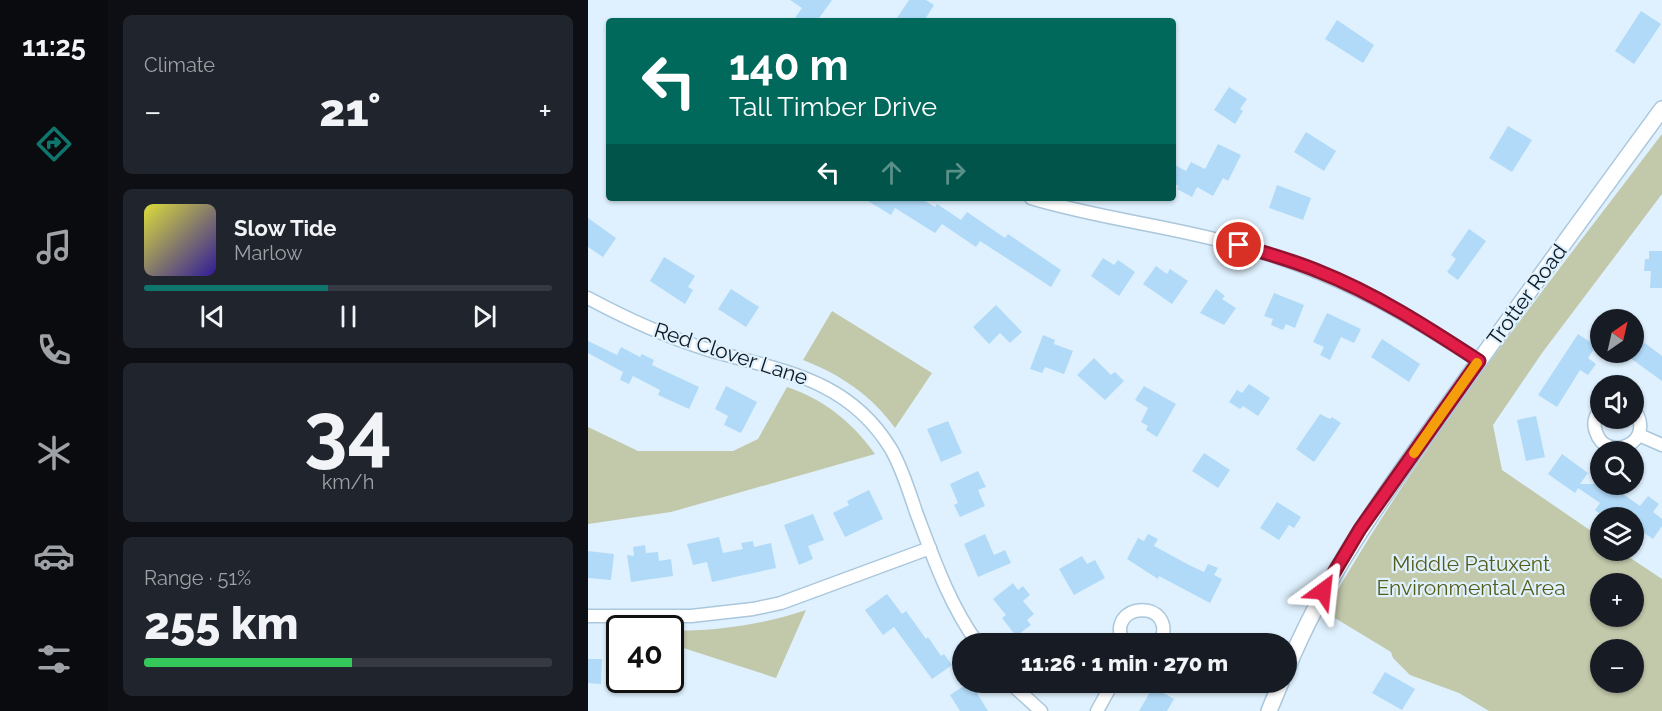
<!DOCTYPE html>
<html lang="en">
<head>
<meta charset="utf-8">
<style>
  :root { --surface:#171b24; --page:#20242c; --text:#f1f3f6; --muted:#9ea1a6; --line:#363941; --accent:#0f766e }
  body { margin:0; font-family:Raleway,sans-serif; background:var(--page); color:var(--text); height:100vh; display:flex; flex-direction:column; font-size:22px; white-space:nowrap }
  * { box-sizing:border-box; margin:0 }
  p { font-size:20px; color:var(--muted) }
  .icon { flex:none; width:33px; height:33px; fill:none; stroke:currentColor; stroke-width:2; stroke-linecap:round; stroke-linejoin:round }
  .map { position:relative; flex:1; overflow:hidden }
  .sheet { display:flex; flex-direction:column; gap:15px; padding:15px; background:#0d0f14; width:480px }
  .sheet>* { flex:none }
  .hud { position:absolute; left:18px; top:18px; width:570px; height:183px; border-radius:6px; box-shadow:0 2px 4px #0004; background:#00695c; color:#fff; overflow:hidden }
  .needle { width:39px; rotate:34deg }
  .fabs { position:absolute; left:1002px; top:309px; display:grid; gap:12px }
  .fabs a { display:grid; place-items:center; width:54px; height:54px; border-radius:50%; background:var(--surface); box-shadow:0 2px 4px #0004; font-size:30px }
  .speed { position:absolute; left:18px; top:615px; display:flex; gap:12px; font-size:30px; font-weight:700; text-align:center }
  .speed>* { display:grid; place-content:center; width:78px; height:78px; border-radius:50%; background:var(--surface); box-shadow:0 2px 4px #0004; line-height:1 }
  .speed .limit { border:3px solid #111; border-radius:9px; background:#fff; color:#111 }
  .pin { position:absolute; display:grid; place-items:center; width:51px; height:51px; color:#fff; margin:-26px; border:3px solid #fff; border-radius:50%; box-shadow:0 2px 6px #0007 }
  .me { position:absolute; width:66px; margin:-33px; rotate:30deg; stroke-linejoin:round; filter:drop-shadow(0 0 4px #0008) }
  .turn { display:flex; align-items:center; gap:21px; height:126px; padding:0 24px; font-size:27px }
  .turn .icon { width:78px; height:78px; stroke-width:2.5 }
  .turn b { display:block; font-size:42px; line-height:51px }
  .lanes { display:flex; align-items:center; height:57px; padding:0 24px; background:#0003; justify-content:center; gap:30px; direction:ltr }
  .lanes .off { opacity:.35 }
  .big { font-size:45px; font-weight:800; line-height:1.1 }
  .sheet .widget { flex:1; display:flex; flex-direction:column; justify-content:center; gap:9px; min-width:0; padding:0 21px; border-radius:9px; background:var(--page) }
  .sheet .dial { align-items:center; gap:0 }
  .dial b { font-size:78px; line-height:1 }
  .song { display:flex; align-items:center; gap:18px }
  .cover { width:72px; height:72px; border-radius:9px; background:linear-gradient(135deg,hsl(60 70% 55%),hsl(250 70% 35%)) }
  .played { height:6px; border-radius:3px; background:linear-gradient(90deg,var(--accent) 45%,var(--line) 45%) }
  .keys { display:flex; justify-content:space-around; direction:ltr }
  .heat { display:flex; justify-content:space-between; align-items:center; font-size:33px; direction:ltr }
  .charge { height:9px; border-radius:4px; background:linear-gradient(90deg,#34c759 51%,var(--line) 0) }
  .trip { position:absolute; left:364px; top:633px; width:345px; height:60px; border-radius:30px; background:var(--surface); box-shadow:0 2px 4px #0004; font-weight:800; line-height:60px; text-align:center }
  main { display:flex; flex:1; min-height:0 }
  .tabs { display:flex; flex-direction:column; width:108px; justify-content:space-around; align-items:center; background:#090b0e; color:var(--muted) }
  .tabs .icon { width:42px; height:42px }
  .tabs .selected { color:var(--accent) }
  .tabs b { font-size:27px; color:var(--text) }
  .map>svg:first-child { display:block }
  .green { fill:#c2c8aa; fill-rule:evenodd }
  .building { fill:#b1daf8 }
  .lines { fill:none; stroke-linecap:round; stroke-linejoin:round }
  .minor-casing { stroke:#aac7dc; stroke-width:15 }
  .tertiary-casing { stroke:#aac7dc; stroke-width:18 }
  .minor { stroke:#fff; stroke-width:12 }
  .tertiary { stroke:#fff; stroke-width:15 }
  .route-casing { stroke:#92132f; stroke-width:15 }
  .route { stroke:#e11d48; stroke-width:10 }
  .slow { stroke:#f59e0b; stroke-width:10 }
  .labels { text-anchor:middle; stroke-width:4.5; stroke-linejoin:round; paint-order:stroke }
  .street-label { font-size:21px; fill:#0e1921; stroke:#dff1fe }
  .park-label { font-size:21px; fill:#545c18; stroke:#dff1fe }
</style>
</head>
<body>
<main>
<nav class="tabs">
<b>11:25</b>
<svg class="icon selected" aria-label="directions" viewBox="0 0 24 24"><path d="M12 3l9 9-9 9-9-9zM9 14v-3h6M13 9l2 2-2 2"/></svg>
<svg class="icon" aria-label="music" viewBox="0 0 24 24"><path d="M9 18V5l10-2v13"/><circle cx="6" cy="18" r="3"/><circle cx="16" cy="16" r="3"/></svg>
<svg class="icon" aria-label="phone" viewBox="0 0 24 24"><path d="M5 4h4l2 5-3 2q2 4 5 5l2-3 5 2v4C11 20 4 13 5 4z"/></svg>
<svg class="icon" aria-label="climate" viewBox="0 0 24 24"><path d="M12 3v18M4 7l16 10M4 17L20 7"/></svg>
<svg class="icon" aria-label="car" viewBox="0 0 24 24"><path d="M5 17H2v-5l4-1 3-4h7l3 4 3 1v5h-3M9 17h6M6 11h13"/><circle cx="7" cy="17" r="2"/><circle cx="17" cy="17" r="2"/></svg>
<svg class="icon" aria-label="filters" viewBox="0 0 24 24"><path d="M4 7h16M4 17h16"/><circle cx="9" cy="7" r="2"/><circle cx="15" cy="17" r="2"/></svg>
</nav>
<section class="sheet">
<div class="widget"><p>Climate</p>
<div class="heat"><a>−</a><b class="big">21°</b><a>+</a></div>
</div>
<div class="widget">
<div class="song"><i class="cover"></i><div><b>Slow Tide</b><p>Marlow</p></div></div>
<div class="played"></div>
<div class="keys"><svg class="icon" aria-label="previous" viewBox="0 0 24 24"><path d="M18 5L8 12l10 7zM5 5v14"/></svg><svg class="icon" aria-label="pause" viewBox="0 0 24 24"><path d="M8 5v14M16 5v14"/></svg><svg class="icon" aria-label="next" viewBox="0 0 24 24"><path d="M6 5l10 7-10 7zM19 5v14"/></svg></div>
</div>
<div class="widget dial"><b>34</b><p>km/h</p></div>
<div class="widget"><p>Range · 51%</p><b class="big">255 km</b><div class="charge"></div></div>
</section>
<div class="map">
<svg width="1074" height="711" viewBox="0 0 1074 711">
  <rect width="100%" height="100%" fill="#dff1fe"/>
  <g class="green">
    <path d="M1074,134v60l-120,159 -49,72 9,45 98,67v13l20,1 42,28v132h-173l-30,-18 -49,-18 -17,-17 -2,-6 -66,-40c95,-168 221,-325 337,-478zM1012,584h34v32h-34zM1012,650h34v32h-34z"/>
    <path d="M244,311l100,62 -37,55c-23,-32 -55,-54 -92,-68z"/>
    <path d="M199,387c38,13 65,35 88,67l-204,58 -83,12v-97l50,24h95l25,-12z"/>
    <path d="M218,610l-30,68 -105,-34v-13c46,0 91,-6 135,-21z"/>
  </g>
  <g class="building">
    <polygon points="202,0 244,0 229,21 205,21 214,8"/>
    <polygon points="321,0 338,0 346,5 336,21 307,21"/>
    <polygon points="1053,11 1073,24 1046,64 1027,51"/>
    <polygon points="749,20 786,45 775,63 737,39"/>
    <polygon points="641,87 659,99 652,109 655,111 647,124 626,110"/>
    <polygon points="920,126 944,140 924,172 901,158"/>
    <polygon points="718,132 748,151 736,171 706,152"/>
    <polygon points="630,144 653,155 640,181 635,178 625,196 609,187 604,197 589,189 591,186 585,183 585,164 598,171 603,162 617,169"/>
    <polygon points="689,185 723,198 715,220 681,208"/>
    <polygon points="275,198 332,198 347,207 349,204 373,220 379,212 417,238 420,234 473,270 463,287 392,241 388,247 354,224 347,233 307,208 303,215"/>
    <polygon points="0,218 28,238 15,257 0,247"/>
    <polygon points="881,229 898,241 870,280 859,272 868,259 863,255"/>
    <polygon points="1061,251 1074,251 1074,288 1062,288 1063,271 1056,271 1057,259 1061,259"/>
    <polygon points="76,257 107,276 100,287 105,290 97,304 62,281"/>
    <polygon points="515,258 526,265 530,260 547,272 531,296 503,276"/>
    <polygon points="568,266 579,274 582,269 600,281 584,304 555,284"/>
    <polygon points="143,289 171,307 158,327 130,309"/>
    <polygon points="628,289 637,296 634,299 648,308 636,325 612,313"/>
    <polygon points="686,293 716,305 707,328 698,324 695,330 683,325 685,319 676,316"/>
    <polygon points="408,305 434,332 422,343 412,333 401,344 385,327"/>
    <polygon points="739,313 773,329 766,343 753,337 742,360 732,355 736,347 725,342"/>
    <polygon points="990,334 1008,346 1000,358 1008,364 1000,375 992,370 969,407 950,395"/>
    <polygon points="455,335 467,340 466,344 485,351 476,374 457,367 454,373 442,369"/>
    <polygon points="1046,335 1074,356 1074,381 1034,352 1046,352"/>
    <polygon points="794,339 832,364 821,382 783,357"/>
    <polygon points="0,341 29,355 33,347 52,357 54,354 66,360 64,365 111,387 101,409 70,395 72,390 45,376 41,384 32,380 35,372 0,353"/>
    <polygon points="506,358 523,375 527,372 536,381 517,400 489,375"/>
    <polygon points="661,384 682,398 670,416 655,406 652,409 641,402 649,390 654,393"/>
    <polygon points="138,386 169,402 153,433 136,425 140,416 127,409"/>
    <polygon points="556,386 588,404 569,437 558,430 560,426 553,422 560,408 547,400"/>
    <polygon points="732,414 742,419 744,417 753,423 726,462 708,449"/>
    <polygon points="948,416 957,457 938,461 929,420"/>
    <polygon points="360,421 374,453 353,462 339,429"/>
    <polygon points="616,453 642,470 630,488 604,471"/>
    <polygon points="974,454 1000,473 992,484 1031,484 1028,489 1052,506 1060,496 1071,504 1065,512 1074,519 1074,526 1065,539 1046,526 1046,518 1032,518 1023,511 1017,518 1007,510 1012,503 990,488 987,493 960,474"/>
    <polygon points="390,471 398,487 390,490 397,506 372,517 366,505 370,503 362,484"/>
    <polygon points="281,490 295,519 257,537 245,513 261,505 259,501"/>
    <polygon points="689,502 713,517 706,528 701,525 691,540 672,528"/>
    <polygon points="225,514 236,540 220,546 225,559 211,565 196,525"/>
    <polygon points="397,534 406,555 417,550 423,563 390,577 376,544"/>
    <polygon points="560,534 570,539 566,546 601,565 616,572 620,564 630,568 626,575 634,579 622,603 571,576 570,579 539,559 550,538 556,541"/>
    <polygon points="131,537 135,553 155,549 153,543 165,541 166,547 183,543 188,568 124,582 119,562 105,565 99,544"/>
    <polygon points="57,545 58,553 70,552 71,561 83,559 85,576 43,582 39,555 46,556 45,547"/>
    <polygon points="0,551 26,554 23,580 0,578"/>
    <polygon points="494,556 499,564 507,560 517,578 486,595 471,569"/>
    <polygon points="425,583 430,590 435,586 442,595 435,601 446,614 439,620 443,625 428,636 414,618 418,615 405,599"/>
    <polygon points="299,594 314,614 318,611 338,639 340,637 353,656 356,654 364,665 344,679 306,627 295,635 277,610"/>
    <polygon points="0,659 14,659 13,684 0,683"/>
    <polygon points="797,672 827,689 814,710 784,693"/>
    <polygon points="382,682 400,711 372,711 362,695"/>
    <polygon points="565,687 586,699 579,711 551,711"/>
  </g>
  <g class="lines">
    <g class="minor-casing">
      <g id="minor">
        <path d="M443,198c69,21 141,28 210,48 94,27 157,62 238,115"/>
        <path d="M0,298c39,21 79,39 121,52 72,21 139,28 182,99 11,19 18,42 25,63 17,45 33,92 62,132"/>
        <path d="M1012,410c-5,6 -7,14 -4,22 10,32 62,11 38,-23"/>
        <polyline points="1051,435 1074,445"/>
        <polyline points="0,616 103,616 165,609 193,603 342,548"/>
        <path d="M536,644c-22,-43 56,-47 36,0"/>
        <polyline points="421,682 453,711"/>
        <polyline points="509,711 525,682"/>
      </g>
    </g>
    <g class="tertiary-casing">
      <g id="tertiary">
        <path d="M699,669c39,-95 97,-174 156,-257 72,-102 145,-202 219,-303"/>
        <polyline points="681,711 693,682"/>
      </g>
    </g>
    <use href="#minor" class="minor"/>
    <use href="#tertiary" class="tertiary"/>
  </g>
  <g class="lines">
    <g class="route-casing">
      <path id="route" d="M651,245c26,8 53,15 79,26 58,23 109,56 161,90l-119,168 -37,62"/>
    </g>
    <use href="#route" class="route"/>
    <polyline class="slow" points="826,453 889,363"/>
  </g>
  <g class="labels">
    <g class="street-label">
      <text transform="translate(939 295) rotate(-54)" y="7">Trotter Road</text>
      <text transform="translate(143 354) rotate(18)" y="7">Red Clover Lane</text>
    </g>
    <g class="park-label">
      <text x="883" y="571">Middle Patuxent<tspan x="883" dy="24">Environmental Area</tspan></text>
    </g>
  </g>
</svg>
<div class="fabs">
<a><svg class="needle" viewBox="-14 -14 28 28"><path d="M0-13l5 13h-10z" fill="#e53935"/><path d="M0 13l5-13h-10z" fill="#9ea1a6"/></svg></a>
<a><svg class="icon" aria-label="sound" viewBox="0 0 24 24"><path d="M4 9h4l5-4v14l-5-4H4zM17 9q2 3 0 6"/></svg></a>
<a><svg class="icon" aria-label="search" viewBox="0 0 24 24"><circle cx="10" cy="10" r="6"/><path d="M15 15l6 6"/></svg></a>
<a><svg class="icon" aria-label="layers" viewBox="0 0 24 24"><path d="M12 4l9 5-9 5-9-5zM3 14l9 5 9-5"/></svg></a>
<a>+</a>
<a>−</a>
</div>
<div class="speed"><div class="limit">40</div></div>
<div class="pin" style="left:651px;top:245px;background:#d93025"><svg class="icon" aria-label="arrive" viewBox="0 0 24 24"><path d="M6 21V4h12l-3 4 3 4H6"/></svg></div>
<svg class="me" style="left:735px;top:591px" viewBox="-20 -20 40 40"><path d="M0-17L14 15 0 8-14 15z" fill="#e11d48" stroke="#fff" stroke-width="4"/></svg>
<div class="trip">11:26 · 1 min · 270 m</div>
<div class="hud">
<div class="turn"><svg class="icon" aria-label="left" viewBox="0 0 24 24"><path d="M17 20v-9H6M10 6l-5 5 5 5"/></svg><div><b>140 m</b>Tall Timber Drive</div></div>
<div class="lanes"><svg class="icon" aria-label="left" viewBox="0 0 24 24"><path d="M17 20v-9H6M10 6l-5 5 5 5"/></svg><svg class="icon off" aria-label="ahead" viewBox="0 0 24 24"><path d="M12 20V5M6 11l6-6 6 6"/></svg><svg class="icon off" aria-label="right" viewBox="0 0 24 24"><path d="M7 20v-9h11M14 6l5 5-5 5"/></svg></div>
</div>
</div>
</main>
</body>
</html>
